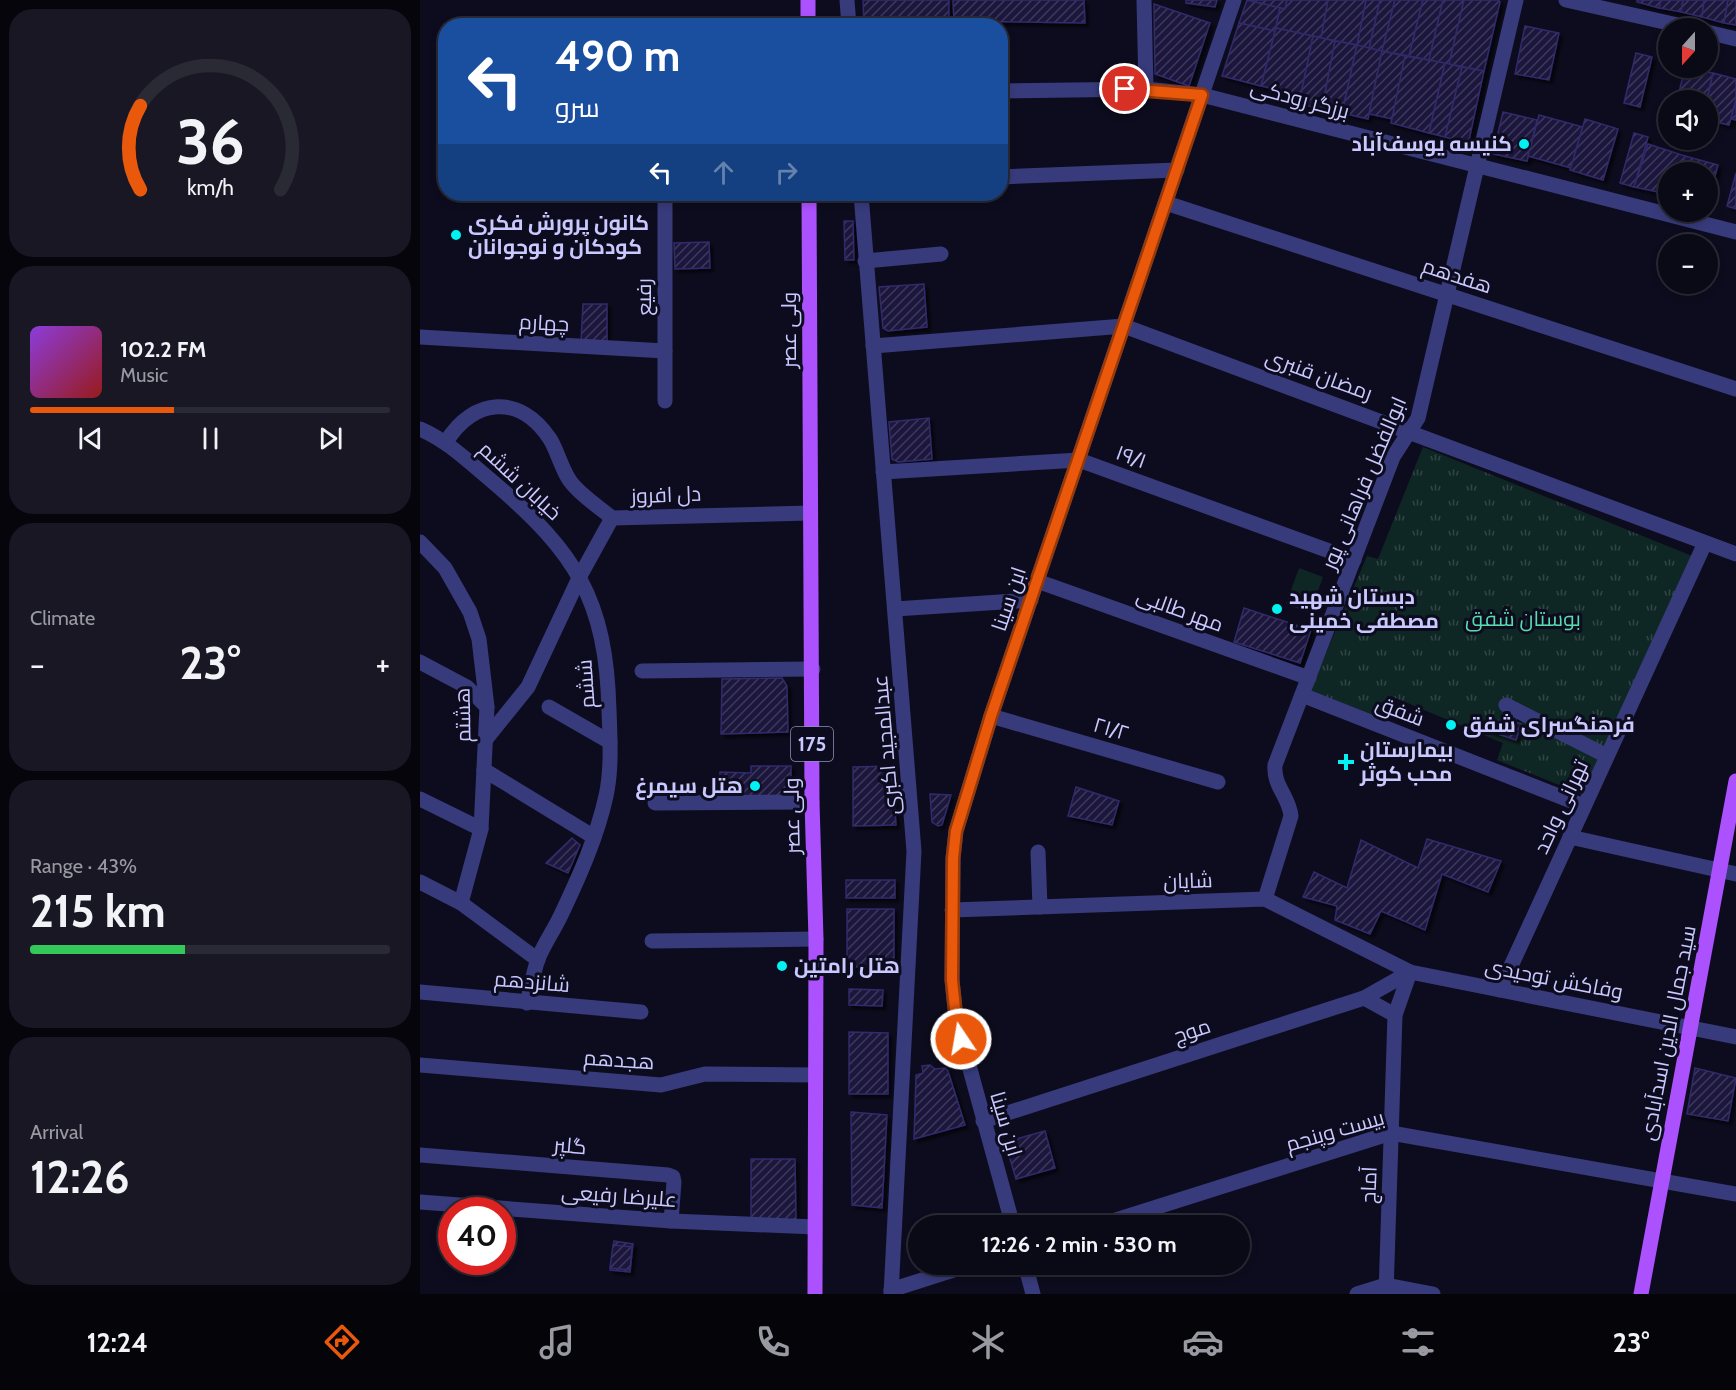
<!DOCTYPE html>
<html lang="en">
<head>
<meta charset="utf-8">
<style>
  :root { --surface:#0a0916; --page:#181723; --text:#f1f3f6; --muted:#999aa1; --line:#2a2a35; --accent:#ea580c }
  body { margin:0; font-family:Cabin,Cairo,sans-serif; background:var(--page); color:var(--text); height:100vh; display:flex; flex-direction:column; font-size:22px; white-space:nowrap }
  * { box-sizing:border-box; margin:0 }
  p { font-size:20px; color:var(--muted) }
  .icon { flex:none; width:33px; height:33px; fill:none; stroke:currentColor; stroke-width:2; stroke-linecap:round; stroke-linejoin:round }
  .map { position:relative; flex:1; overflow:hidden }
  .side { display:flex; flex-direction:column; gap:9px; padding:9px; background:#06050c; width:420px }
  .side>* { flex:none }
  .guide { position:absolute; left:18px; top:18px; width:570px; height:183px; border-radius:24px; box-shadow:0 3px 9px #0003,0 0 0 2px var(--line); background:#1a4fa0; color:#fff; overflow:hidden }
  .needle { width:39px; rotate:201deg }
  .fabs { position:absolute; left:1238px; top:18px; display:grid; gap:12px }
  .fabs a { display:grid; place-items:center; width:60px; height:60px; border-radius:50%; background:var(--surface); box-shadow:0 3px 9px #0003,0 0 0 2px var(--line); font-size:30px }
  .speed { position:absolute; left:18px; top:1197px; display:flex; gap:12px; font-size:30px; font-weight:700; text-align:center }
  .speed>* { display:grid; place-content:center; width:78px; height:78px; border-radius:50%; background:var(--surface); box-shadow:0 3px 9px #0003,0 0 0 2px var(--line); line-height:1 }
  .speed .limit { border:9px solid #d22; background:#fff; color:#111 }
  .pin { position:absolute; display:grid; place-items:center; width:51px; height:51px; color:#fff; margin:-26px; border:3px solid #fff; border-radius:50%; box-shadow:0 2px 6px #0007 }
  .me { position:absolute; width:66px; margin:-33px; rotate:348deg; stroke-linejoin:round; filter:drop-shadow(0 0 4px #0008) }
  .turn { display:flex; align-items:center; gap:21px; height:126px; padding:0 18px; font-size:27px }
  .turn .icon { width:78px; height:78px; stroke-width:2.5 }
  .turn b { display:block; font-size:42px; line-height:51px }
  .lanes { display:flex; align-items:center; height:57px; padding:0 18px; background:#0003; justify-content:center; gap:30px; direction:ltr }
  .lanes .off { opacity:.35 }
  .big { font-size:45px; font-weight:700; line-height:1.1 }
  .side .widget { flex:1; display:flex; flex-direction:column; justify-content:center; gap:9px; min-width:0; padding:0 21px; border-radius:24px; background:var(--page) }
  .side .dial { align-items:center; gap:0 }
  .dial svg { height:156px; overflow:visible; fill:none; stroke:var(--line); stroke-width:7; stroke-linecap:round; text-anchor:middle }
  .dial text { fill:var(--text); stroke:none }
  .song { display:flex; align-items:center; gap:18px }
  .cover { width:72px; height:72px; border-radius:9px; background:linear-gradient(135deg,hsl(270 70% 55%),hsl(0 70% 35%)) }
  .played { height:6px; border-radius:3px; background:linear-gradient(90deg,var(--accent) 40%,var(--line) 40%) }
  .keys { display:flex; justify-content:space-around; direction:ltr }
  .heat { display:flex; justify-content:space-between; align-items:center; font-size:33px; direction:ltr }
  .charge { height:9px; border-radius:4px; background:linear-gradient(90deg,#34c759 43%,var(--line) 0) }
  .trip { position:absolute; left:488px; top:1215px; width:342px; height:60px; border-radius:30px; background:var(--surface); box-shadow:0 3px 9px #0003,0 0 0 2px var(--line); font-weight:700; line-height:60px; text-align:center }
  .dock { display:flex; height:96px; justify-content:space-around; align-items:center; background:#040409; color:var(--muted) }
  .dock .icon { width:42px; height:42px }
  .dock .selected { color:var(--accent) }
  .dock b { font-size:27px; color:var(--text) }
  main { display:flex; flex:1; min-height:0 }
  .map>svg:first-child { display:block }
  .grass { fill:#0f2724 }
  .park { fill:url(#park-tufts) }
  .building { fill:url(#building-hatch); stroke:#302a6a; stroke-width:1.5; filter:url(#shadow) }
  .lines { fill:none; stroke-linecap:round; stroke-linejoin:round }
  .minor { stroke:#373b7c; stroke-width:15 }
  .major { stroke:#ab51fd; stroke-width:15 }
  .route-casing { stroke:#983908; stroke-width:15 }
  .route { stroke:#ea580c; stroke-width:10 }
  .poi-dot { fill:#02f1f1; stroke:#0d0c1e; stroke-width:2 }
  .labels { text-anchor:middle; stroke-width:6; stroke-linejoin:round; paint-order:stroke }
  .shield { fill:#0d0c1e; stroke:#9190bc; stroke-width:1.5 }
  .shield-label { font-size:20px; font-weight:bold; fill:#cac9ff }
  .street-label { font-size:21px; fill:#cac9ff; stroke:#0d0c1e }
  .poi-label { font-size:21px; font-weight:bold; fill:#cac9ff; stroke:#0d0c1e; text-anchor:start }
  .park-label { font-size:21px; fill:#56ddae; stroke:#0d0c1e }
</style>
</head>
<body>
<main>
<section class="side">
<div class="widget dial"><svg viewBox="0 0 100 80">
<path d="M14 69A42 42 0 1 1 86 69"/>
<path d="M14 69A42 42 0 0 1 14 26" stroke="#ea580c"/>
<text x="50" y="56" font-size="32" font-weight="700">36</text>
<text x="50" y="72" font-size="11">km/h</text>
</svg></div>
<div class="widget">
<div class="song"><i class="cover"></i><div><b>102.2 FM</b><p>Music</p></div></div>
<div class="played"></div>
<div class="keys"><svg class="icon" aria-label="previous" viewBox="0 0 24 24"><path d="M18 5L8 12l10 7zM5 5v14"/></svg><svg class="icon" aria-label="pause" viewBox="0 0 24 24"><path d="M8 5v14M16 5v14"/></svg><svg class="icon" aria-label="next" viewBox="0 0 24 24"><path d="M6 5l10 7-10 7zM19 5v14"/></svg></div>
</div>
<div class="widget"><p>Climate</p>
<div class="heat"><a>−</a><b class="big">23°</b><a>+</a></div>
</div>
<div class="widget"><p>Range · 43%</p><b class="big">215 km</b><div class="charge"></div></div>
<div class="widget"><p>Arrival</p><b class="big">12:26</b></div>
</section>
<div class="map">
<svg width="1316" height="1294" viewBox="0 0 1316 1294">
  <defs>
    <pattern id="park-tufts" width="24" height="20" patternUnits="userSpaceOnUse" patternTransform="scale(1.5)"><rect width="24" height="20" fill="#0f2724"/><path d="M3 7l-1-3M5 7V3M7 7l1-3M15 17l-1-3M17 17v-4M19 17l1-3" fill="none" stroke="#314545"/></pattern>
    <pattern id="building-hatch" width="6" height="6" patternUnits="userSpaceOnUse" patternTransform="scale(1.5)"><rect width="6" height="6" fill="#1c183e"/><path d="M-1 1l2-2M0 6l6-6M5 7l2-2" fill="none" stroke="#3c385b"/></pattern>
    <filter id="shadow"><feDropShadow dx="3.5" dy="3.5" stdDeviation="1.5" flood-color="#0009"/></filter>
  </defs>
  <rect width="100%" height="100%" fill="#0d0c1e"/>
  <polygon class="grass" points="879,568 903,577 890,613 866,604"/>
  <polygon class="park" points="1003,447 1272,556 1164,795 1077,760 1083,743 971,696 961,718 890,691 947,556 958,559"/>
  <g class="building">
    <polygon points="443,0 529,0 529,26 444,26"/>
    <polygon points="533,0 664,0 665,23 534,21"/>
    <polygon points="766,0 797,0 795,7 766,3"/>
    <polygon points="827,0 867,0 865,9"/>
    <polygon points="827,0 860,8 855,31 819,23"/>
    <polygon points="867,0 908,0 901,38 856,28 860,8 865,9"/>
    <polygon points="946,0 960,0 949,49 937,45"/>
    <polygon points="946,0 937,45 901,38 908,0"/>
    <polygon points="960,0 975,0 962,51 949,49"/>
    <polygon points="975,0 1003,0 989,56 962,51"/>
    <polygon points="1003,0 1023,0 1009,60 989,56"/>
    <polygon points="1023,0 1044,0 1029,64 1009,60"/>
    <polygon points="1044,0 1079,0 1080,2 1064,71 1029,64"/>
    <polygon points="1217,0 1241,0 1239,8 1217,2"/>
    <polygon points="1241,0 1263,0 1261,12 1239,8"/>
    <polygon points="1263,0 1284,0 1282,17 1261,12"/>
    <polygon points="1284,0 1308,0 1304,23 1282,17"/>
    <polygon points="1308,0 1316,0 1316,25 1304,23"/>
    <polygon points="734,4 790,23 769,86 735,74"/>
    <polygon points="819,23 855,31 841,86 802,76"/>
    <polygon points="1105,26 1139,33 1129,80 1095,74"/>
    <polygon points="856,28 893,36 881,95 841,86"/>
    <polygon points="893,36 915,41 902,109 879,104"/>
    <polygon points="915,41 937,45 922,113 902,109"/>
    <polygon points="937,45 962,51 948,119 922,113"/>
    <polygon points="962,51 985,56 973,119 949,114"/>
    <polygon points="1216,53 1232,57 1220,107 1204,103"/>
    <polygon points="985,56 1025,63 1009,133 971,123"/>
    <polygon points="1025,63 1042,67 1025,137 1009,133"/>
    <polygon points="1042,67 1064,71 1049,140 1045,143 1025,137"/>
    <polygon points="1265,68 1293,73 1287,100 1257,100"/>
    <polygon points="1293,73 1316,79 1316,100 1309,125 1287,120 1287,100"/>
    <polygon points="1316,100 1316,120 1311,119"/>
    <polygon points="1083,112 1117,120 1107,161 1073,154"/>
    <polygon points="1119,115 1163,127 1151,168 1108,156"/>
    <polygon points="1165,119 1198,129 1183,180 1150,170"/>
    <polygon points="1214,133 1228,137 1214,187 1200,183"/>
    <polygon points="1228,144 1265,156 1260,172 1248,172 1248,194 1214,187"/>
    <polygon points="1265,156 1298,165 1287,205 1287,172 1260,172"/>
    <polygon points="1316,173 1316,209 1307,206"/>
    <polygon points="424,221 433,221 434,260 425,260"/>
    <polygon points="289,242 290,268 255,269 254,243"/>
    <polygon points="504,284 507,327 468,331 463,328 459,287"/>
    <polygon points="163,304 187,304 187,342 161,342"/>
    <polygon points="509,418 512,459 478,462 472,459 469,422"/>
    <polygon points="824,608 891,630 880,663 814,642"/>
    <polygon points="362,678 367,686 368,732 301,734 302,679"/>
    <polygon points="1085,709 1098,714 1095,722 1101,724 1096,740 1069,731 1074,719 1081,721"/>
    <polygon points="331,766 371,766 371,800 299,799 300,772 331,773"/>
    <polygon points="472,766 476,825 433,826 433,767"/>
    <polygon points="656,787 699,801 692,825 648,816"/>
    <polygon points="510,794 531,795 522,825 518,826 512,822"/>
    <polygon points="152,838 160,845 148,873 126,863"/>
    <polygon points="1007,839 1081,861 1068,892 1022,874 1005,930 961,911 950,934 915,920 917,906 883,897 894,872 927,888 941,840 998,868"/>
    <rect x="426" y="880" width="49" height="18"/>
    <rect x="427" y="909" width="47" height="58"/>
    <polygon points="429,989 463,990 462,1006 429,1005"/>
    <polygon points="429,1032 468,1033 468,1094 429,1094"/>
    <polygon points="510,1065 515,1069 525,1068 528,1071 545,1125 494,1139 496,1075 503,1073 502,1066"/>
    <polygon points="1275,1068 1316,1078 1308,1121 1267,1114"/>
    <polygon points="431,1112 467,1115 462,1208 432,1205"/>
    <polygon points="625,1131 635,1168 596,1179 585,1142"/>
    <polygon points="331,1159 375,1159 376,1220 331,1221"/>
    <polygon points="194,1241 213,1244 210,1272 190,1270"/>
    <polygon points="193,1245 212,1247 210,1270 190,1268"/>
  </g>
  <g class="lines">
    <g class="minor">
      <polyline points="427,0 429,26"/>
      <polyline points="724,0 726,89"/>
      <polyline points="1146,0 1271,28"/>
      <polyline points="1287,32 1316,39"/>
      <polyline points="580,91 726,89 782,95 1316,232"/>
      <polyline points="580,177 757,170"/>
      <polyline points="245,194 245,401"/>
      <polyline points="441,194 494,851 471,1294"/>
      <polyline points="746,203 1316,389"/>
      <polyline points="445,261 521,254"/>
      <polyline points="0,337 245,351"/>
      <polyline points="453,346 704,326 1316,554"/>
      <path d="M0,429c28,12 50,34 73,53 83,71 113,117 116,228 1,28 3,59 -3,86 -9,41 -27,81 -45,119 -7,15 -17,29 -23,44 -5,14 -7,30 -11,44"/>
      <path d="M26,442c28,-45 74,-48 104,-3 8,13 11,29 20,42 10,14 28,25 42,37l198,-5"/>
      <polyline points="463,472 659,460 934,560"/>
      <polyline points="0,542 25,568 50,612 59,639 67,707 61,829 41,903"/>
      <polyline points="617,581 889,678"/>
      <polyline points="475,609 611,600"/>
      <polyline points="0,662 47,687 67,707"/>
      <polyline points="222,671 393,669"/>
      <polyline points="882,695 1164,806"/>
      <polyline points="1086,705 1187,756"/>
      <polyline points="129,707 190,742"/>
      <polyline points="571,716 798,782"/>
      <polyline points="66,739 108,687 160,576 192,518"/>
      <polyline points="64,770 174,837"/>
      <polyline points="0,799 61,829"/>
      <polyline points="235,803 392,802"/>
      <polyline points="1150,837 1316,874"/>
      <polyline points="618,852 620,907"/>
      <polyline points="0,882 41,903 118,960"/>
      <path d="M845,899l26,-83c-2,-20 -18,-30 -16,-51l118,-308 25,-39 98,-418"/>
      <polyline points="532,910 845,899 990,972 1316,1037"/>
      <polyline points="232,941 396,939"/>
      <polyline points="1080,990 1285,543"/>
      <polyline points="0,992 221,1012"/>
      <polyline points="944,998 975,1015"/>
      <polyline points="0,1065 241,1085 285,1074 395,1075"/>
      <polyline points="563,1121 944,998 990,972"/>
      <polyline points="0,1155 248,1175 253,1177 254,1182 251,1221"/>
      <polyline points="0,1202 251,1221 395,1227"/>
      <polyline points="593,1226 536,1018 532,980 533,858 536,831 571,716 814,0"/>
      <polyline points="677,1226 971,1133 1316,1194"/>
      <polyline points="605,1264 613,1294"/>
      <polyline points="471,1290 552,1264"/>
      <polyline points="937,1294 966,1285 1013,1294"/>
      <polyline points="966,1294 975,1015 990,972"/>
    </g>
    <g class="major">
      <polyline points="388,26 388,0"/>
      <polyline points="389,194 392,802 396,939 395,1294"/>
      <polyline points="1221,1294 1316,781"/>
    </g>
  </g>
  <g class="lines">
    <g class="route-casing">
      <polyline id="route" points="541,1039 536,1018 532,980 533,858 536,831 571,716 782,95 705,89"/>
    </g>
    <use href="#route" class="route"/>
  </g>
  <g class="poi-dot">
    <circle cx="1104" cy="144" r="6"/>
    <circle cx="36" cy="235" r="6"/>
    <circle cx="857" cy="609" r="6"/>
    <circle cx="1031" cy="725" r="6"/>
    <path d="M923 753h6v6h6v6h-6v6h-6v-6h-6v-6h6z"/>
    <circle cx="335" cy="786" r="6"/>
    <circle cx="362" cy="966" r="6"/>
  </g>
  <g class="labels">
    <rect class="shield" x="371" y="727" width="42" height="34" rx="4.5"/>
    <g class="shield-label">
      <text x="392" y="751">175</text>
    </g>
    <g class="street-label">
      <text transform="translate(880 99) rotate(15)" y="7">برزگر رودکی</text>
      <text transform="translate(1037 276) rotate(18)" y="7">هفدهم</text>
      <text transform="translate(224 297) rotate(-90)" y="7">رفیع</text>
      <text transform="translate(124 323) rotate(3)" y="7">چهارم</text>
      <text transform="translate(369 330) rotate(-90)" y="7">ولی عصر</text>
      <text transform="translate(899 375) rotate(20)" y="7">رمضان قنبری</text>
      <text transform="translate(711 457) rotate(20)" y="7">۱۹/۱</text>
      <text transform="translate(100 481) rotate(43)" y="7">خیابان ششم</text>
      <text transform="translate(944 483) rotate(-67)" y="7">ابوالفضل فراهانی پور</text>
      <text transform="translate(246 495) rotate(-2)" y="7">دل افروز</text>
      <text transform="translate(589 599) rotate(-71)" y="7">ابن سینا</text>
      <text transform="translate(760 610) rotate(20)" y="7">مهر طالبی</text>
      <text transform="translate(166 684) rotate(-94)" y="7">ششم</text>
      <text transform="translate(980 711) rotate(21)" y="7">شفق</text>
      <text transform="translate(43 715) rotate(-91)" y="7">هشتم</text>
      <text transform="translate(691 729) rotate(16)" y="7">۲۱/۲</text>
      <text transform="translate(466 745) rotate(-95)" y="7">عبدالمجید اکبری</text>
      <text transform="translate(1141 807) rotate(-65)" y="7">تهرانی واحد</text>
      <text transform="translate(372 816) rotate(-91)" y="7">ولی عصر</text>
      <text transform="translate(768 881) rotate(-2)" y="7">شایان</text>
      <text transform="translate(1134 979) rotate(11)" y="7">وفاکش توحیدی</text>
      <text transform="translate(112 982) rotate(5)" y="7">شانزدهم</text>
      <text transform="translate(772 1031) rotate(-18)" y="7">موج</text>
      <text transform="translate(1248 1033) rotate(-79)" y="7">سید جمال الدین اسدآبادی</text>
      <text transform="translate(199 1060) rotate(4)" y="7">هجدهم</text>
      <text transform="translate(586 1124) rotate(74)" y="7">ابن سینا</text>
      <text transform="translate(915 1131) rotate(-16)" y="7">بیست وپنجم</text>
      <text transform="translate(150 1146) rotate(5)" y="7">گلپر</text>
      <text transform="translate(949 1185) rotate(-88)" y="7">آماج</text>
      <text transform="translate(199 1196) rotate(4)" y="7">علیرضا رفیعی</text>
    </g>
    <g class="poi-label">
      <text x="1092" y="151" text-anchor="end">کنیسه یوسف‌آباد</text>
      <text x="48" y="230">کانون پرورش فکری<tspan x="48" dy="24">کودکان و نوجوانان</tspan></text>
      <text x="869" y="604">دبستان شهید<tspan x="869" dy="24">مصطفی خمینی</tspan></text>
      <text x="1043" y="732">فرهنگسرای شفق</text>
      <text x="940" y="757">بیمارستان<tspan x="940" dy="24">محب کوثر</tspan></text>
      <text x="323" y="793" text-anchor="end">هتل سیمرغ</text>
      <text x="374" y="973">هتل رامتین</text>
    </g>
    <g class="park-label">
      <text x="1103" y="626">بوستان شفق</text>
    </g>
  </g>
</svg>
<div class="fabs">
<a><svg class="needle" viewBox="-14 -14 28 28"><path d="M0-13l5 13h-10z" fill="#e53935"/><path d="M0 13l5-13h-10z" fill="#999aa1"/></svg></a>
<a><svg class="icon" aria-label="sound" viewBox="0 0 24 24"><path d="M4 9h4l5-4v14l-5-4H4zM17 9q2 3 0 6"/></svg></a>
<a>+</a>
<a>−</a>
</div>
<div class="speed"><div class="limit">40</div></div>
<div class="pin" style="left:705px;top:89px;background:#d93025"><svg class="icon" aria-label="arrive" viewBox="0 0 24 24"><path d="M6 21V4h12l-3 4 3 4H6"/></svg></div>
<svg class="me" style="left:541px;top:1039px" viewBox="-20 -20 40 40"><circle r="17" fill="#ea580c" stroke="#fff" stroke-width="3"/><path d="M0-11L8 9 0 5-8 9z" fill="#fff"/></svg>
<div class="trip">12:26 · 2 min · 530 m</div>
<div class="guide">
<div class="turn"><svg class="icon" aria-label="left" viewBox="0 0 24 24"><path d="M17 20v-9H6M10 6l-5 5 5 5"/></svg><div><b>490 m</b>سرو</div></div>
<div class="lanes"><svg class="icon" aria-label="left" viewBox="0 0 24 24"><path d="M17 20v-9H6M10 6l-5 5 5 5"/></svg><svg class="icon off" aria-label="ahead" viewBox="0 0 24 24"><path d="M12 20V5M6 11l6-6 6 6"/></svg><svg class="icon off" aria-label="right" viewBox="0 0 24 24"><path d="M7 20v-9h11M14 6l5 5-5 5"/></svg></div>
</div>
</div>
</main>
<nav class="dock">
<b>12:24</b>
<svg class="icon selected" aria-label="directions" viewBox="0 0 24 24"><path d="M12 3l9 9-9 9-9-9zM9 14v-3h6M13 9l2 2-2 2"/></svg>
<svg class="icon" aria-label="music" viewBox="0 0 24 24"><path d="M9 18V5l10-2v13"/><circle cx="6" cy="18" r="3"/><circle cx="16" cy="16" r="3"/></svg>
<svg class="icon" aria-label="phone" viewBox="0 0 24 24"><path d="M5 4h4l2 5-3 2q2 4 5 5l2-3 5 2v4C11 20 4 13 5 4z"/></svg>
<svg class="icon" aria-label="climate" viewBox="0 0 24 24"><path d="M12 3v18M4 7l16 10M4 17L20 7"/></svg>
<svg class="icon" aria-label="car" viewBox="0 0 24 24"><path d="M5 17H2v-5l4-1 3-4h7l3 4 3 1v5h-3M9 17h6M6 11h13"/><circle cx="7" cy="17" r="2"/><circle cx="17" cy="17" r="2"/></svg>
<svg class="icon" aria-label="filters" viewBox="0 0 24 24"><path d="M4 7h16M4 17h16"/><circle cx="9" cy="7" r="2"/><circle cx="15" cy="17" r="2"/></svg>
<b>23°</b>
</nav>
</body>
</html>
